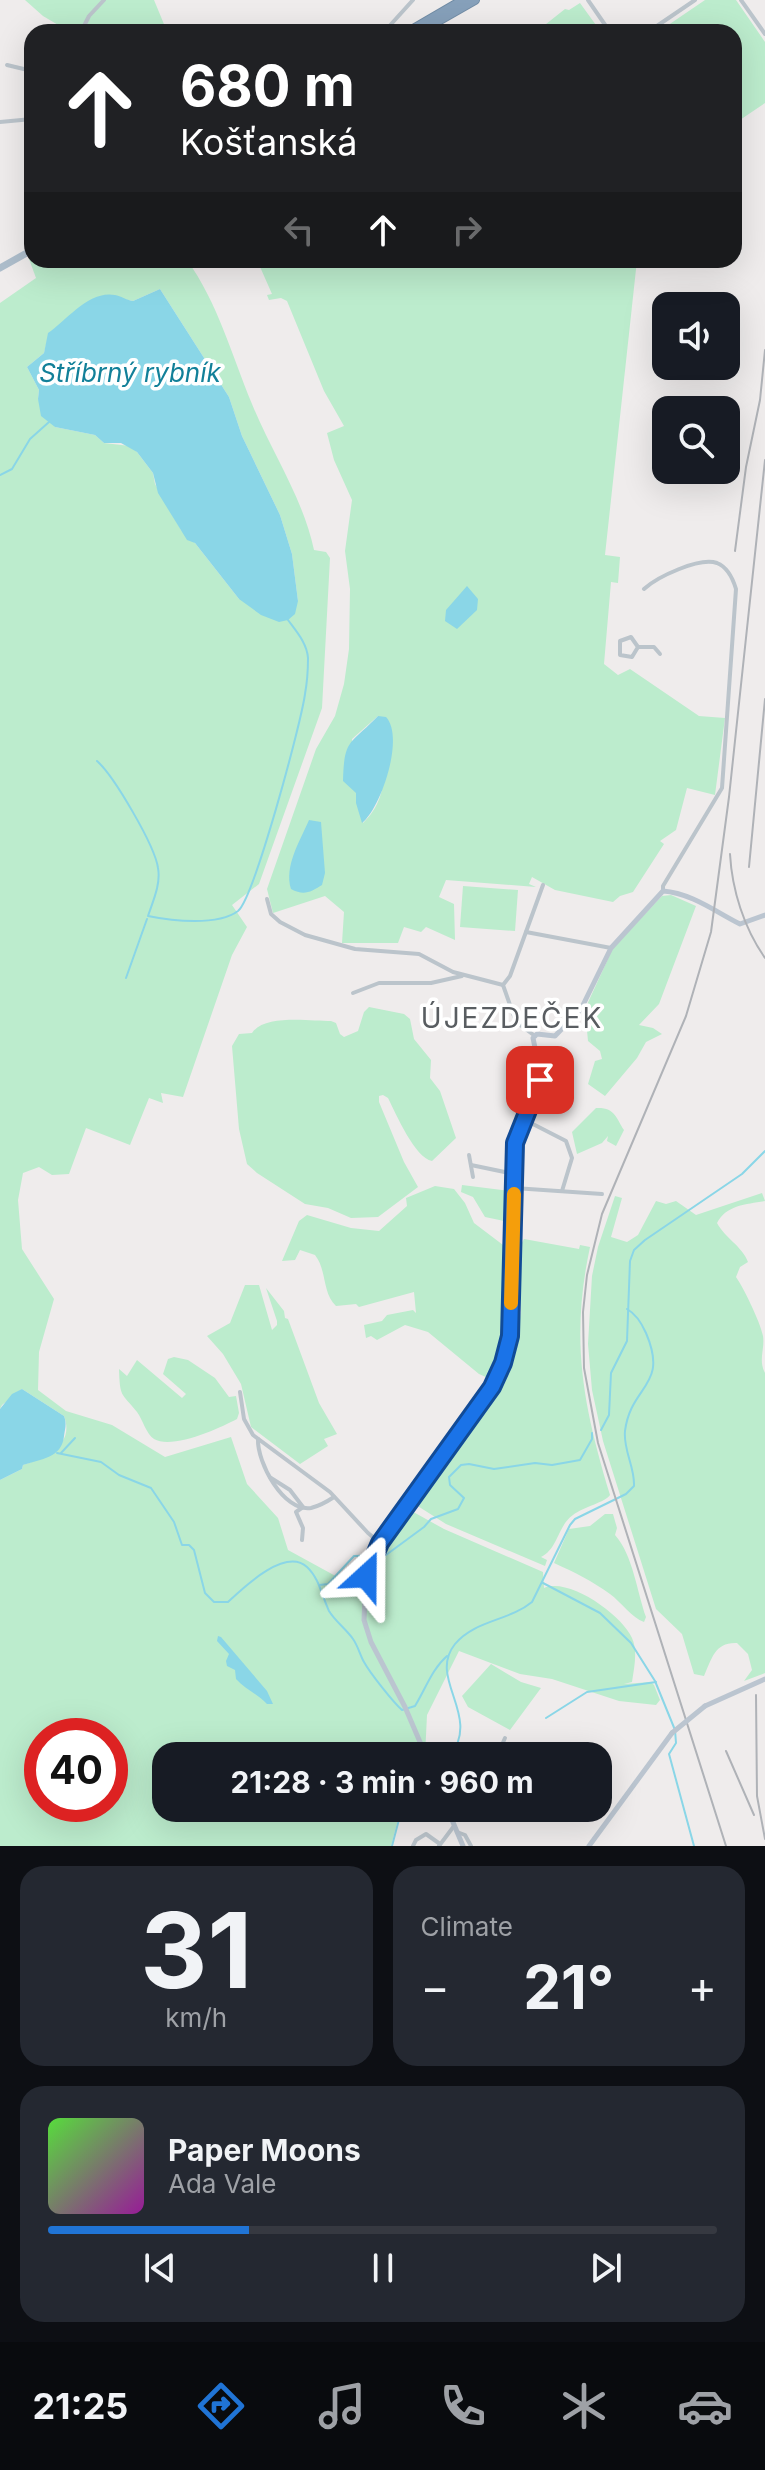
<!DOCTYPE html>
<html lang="en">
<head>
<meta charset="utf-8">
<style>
  :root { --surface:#171b24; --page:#242831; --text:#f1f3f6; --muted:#9ea1a6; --line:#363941; --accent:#2074d5 }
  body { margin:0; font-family:Inter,sans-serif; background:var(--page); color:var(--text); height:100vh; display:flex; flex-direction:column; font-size:30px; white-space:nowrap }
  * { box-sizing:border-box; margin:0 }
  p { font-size:26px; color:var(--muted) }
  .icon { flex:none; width:44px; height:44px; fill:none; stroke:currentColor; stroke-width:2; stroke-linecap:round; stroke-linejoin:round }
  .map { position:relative; height:1846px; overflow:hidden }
  .panel { display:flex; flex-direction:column; gap:20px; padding:20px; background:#0d0f14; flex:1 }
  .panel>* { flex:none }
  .hud { position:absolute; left:24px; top:24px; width:718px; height:244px; border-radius:24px; box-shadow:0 8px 32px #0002; background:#202124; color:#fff; overflow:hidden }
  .buttons { position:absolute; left:652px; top:292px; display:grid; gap:16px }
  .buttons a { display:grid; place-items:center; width:88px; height:88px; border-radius:16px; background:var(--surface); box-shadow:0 8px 32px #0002; font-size:40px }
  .speed { position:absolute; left:24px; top:1718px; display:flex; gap:16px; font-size:40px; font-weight:700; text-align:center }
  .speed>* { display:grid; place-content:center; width:104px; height:104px; border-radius:50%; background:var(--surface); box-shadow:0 8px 32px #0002; line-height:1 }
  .speed .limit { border:12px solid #d22; background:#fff; color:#111 }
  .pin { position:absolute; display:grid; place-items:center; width:68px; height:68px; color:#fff; margin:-34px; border-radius:16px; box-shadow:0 4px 12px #0006 }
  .me { position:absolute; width:88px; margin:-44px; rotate:24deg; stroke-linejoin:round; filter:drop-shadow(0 0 6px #0008) }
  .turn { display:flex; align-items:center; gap:28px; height:168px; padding:0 24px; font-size:36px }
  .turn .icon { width:104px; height:104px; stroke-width:2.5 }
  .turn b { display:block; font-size:56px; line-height:68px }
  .lanes { display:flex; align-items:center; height:76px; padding:0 24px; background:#0003; justify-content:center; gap:40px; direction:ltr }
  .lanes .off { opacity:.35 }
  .big { font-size:60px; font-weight:700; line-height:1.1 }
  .panel .widget { flex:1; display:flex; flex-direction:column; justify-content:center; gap:12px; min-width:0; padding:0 28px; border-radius:24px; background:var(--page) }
  .panel .dial { align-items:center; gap:0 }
  .dial b { font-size:104px; line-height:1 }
  .song { display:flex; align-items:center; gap:24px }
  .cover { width:96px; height:96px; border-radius:12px; background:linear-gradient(135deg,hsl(110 70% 55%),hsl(300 70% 35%)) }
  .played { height:8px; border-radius:4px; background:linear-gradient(90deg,var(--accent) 30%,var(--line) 30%) }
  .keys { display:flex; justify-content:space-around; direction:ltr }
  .heat { display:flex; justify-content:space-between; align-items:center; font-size:44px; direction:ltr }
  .panel .tiles { flex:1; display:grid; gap:20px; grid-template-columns:1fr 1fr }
  .widget:last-child { grid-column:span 2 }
  .trip { position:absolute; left:152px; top:1742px; width:460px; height:80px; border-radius:24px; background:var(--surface); box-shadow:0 8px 32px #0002; font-weight:700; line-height:80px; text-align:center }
  .menu { display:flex; height:128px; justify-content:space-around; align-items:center; background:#090b0e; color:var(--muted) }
  .menu .icon { width:56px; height:56px }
  .menu .on { color:var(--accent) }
  .menu b { font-size:36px; color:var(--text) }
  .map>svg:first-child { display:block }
  .green { fill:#bceccd; fill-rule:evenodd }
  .water { fill:#8ad6e7 }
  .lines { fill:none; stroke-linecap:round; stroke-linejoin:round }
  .stream { stroke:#8ad6e7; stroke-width:2 }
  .highway-casing { stroke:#718ca5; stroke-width:10 }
  .street { stroke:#bbc4cb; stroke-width:4 }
  .secondary { stroke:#bbc5d0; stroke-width:5 }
  .primary { stroke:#adbdcb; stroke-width:7 }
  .highway { stroke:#86a0ba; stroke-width:8 }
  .rail { stroke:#afb2b7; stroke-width:2 }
  .secondary-bridge { stroke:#bbc5d0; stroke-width:5 }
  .route-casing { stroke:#114b97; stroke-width:20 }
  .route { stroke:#1a73e8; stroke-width:14 }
  .slow { stroke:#f59e0b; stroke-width:14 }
  .labels { text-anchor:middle; stroke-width:7; stroke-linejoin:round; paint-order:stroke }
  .water-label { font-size:26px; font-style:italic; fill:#128099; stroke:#fff }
  .quarter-label { font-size:28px; letter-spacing:2px; fill:#595d61; stroke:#fff }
</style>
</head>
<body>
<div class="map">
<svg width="765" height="1846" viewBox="0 0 765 1846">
  <rect width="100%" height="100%" fill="#efecec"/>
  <g class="green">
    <polygon points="25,0 154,0 166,29 163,32 70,32 43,16"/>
    <polygon points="705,0 736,0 765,42 765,103 734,124 734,32 658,32"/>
    <polygon points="580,3 601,32 536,32 565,9 569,10"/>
    <path d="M32,257v3h155c31,43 45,96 65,144 20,49 51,94 62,146l12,2 4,6 -8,150 -63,176 -27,21 15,22 -15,28 -49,142 -22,-4 2,10 -14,-5 -19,47 -44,-17 -17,46 -17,1 -13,-8 -16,6 -5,27 4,49 32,50 -15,53 -1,38 28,21 46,14 53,32 66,-20 16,47 31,34 10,32 64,35 21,-42 32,-20 3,-5 -4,-3 4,-6 36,20 99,43 1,16c25,-11 78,27 88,50 6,13 2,30 0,44l-8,2 27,-2 3,3 6,15 -4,5 -37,-4 -67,-22 -32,-5 -61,-23 -32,64 -2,41h-259v52h235l-10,38h-391v-366l22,-11 1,-4c23,-7 52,-20 41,-49l-42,-27 -20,16 -2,4v-1106l36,-25 -7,-19zM160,289l69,108 13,39 38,79 12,39 6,47 -59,-2 -44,-56 -14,-13 -26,-46 -2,-11 -16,-21 -7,-6 -26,-3 -9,-8 -40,-8 -17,-28 1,-9 -12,-23 17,-14 5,-20 19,-14 6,-7 49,-13 10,2zM42,1736h68v68h-68z"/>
    <path d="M257,260h355l6,4h12l-2,-4h9l-32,295 15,2 -2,26 -7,-1 -7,82 14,11 12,-6 69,47 26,2 -10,77 -28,-7 -11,42 -16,11 4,3 -31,48 -13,4 -7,6 -58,-12 -23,-13 -3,7 7,3 -90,-7 -7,17 15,7 1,36 -29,-13 -5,5 -17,-5 -6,16h-56l2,-31 -19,-16 -52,17 -6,-24 49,-140 19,-33 9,-32 5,-35 1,-60 -5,-38 7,-51 -18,-40 -7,-27 17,-7 -20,-35 -37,-90 -6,-3 -12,2 -2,-5 5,-1zM378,716c5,37 16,78 -15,107l-7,-30 -4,-54z"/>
    <polygon points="463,886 518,890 515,931 460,927"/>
    <polygon points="671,895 696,906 659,1004 639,1025 653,1028 662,1034 646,1042 637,1058 605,1096 588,1084 595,1061 602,1059 600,1051 588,1041 585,1009 613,948 662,896"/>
    <path d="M369,1007l35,7 6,5 4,20 17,21 -1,18 10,13 16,47 -24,23c-17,-3 -36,-47 -44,-63l-5,-3 -4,1v6l25,60 14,25 -40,30 -27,1 -23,-10 -23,-4 -48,-31 -10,-9 -8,-35 -7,-83 7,-12 13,-1c12,-19 58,-12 79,-12l5,2 4,11 4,3 14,-6 6,-19z"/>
    <path d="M596,1108c19,-1 20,10 28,22l-8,16 -9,-5 1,-5 -6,7 -25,11 -5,-22z"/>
    <polygon points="462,1185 510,1191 509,1222 485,1217 473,1197 461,1192"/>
    <path d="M435,1186l19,3 11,14 9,20 33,25 -5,101 -14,29 -9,-4 -51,-42 -23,-7 -28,15 -6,-4 -5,2 -2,-13 18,-4 5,-6 26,-5 3,3 -2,-21 -55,15 -3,-3 -20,2c-14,-13 -9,-36 -21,-51l-15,-5 -5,10 -13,1 17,-40 8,-6 44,13 28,3 28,-25 -1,-8z"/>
    <path d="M762,1193l3,8c-18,3 -39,4 -48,22 8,15 25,23 31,39l-8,5 -4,10c7,10 24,44 27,59 2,13 -5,24 2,37v300l-21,8 8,-11 -4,-16 -11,-11c-22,-1 -25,15 -33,33l-10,-2 -12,-40 -26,-25 -53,-168 -11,-51 -4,-46 4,-68 6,-29 17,-51 7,2 -11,39 16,5 11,-7 18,-34 10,3 10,-3 20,14z"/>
    <path d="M524,1239l55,10 1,-4 10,2c-20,93 -7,158 20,248 -4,7 -27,12 -37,20 -15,10 -15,34 -32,42l6,3 -2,6 -99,-42 -33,-21 41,-57 13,-8 1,-9 15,-15 29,-54 9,-48 -2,-64z"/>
    <polygon points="245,1285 259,1285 272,1330 277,1325 277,1321 266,1288 284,1311 285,1318 288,1319 319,1403 337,1434 324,1439 328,1446 300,1464 251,1427 241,1384 223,1354 207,1336 230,1323"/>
    <path d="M174,1357l14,3 27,18 14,19 7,-1 3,17 -2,6c-17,9 -65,31 -83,20 -8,-5 -11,-19 -17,-27 -16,-20 -17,-14 -18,-43l8,7 10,-16 45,38 4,-4 -23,-20 5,-15z"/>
    <path d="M605,1514h8l4,14 -2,7c18,20 22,57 31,82l-2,5c-12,-4 -23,-20 -34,-28 -18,-13 -36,-22 -56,-31l15,-34 21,-3z"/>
    <polygon points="491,1664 521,1682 541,1688 510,1730 468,1707 462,1696"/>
  </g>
  <g class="water">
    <path d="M160,289l69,108 13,39 38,79 12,39 6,47 -3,13 -7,6 -9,2 -18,-7 -22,-16 -44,-56 -8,-3 -29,-47 -5,-20 -16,-21 -16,-9h-17l-9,-8 -40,-8 -14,-11 -3,-17 1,-9 -12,-23 17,-14 4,-20c19,-13 41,-43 67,-38 6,1 11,5 18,6z"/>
    <polygon points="467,586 478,599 477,610 457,629 445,621 446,610"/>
    <path d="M378,716l8,1c19,20 -5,91 -24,106l-6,-20v-10l-13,-12c1,-43 7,-36 35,-65z"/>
    <path d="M309,820l12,2 4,51 -3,12c-11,7 -18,11 -31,4 -7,-23 9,-48 18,-69z"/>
    <path d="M22,1389l42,27c3,8 1,13 0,20 -2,22 -23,23 -41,29l-1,4 -22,11v-71l12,-15z"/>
    <path d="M218,1636l3,1 46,54 6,13h-6c-9,-10 -21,-14 -31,-25l-1,-9 -8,-4 -1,-5 3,-7 -12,-13z"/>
  </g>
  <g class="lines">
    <g class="stream">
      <polyline points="0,475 12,469 30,439 49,422"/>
      <path d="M97,761c17,15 58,85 61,107 3,16 -5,33 -10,48 24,5 70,10 90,-5 16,-13 63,-187 67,-217 2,-11 3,-25 3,-36 -1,-15 -12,-27 -20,-38"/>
      <polyline points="126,978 147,919"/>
      <polyline points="601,1430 609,1415 611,1373 627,1341 630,1261 634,1250 645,1240 742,1174 765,1151"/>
      <path d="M57,1453l44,9 18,13 32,13 23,34 8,23h7l5,5 11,43 9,9h14c15,-14 57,-55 79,-35 12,11 15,29 22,44 6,10 17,18 24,28 5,7 7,16 11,23 6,11 29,40 38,48l13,-4c11,-18 17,-37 32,-50"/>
      <polyline points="61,1453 75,1438"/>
      <polyline points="543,1583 600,1613 631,1643 655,1681 675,1730 676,1743 669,1754 694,1846"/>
      <polyline points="319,1585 328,1584 354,1556 386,1555 424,1527 431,1519 458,1509 464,1498 450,1485 449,1477 461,1465 469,1464 494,1469 535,1463 552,1465 580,1460 592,1439 592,1433"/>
      <polyline points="546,1718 587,1692 656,1682"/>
      <path d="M450,1756c32,-41 -23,-77 5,-112 20,-24 54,-23 77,-42l38,-77 5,-6 51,-25 8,-8c1,-19 -11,-36 -9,-55 6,-47 44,-44 21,-98 -4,-9 -10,-19 -19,-24"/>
      <polyline points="392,1846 402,1808"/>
    </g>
    <g class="highway-casing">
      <g id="highway">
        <polyline points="408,32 463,0"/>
        <polyline points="419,32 475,0"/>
      </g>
    </g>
    <g class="street">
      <polyline points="588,0 610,32"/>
      <polyline points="741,0 765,34"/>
      <polyline points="81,32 89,16 104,0"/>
      <polyline points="384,32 413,0"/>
      <polyline points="648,32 695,0"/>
      <polyline points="7,65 32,71"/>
      <polyline points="0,122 32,119"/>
      <path d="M644,589c13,-12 55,-32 73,-26 10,4 16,16 19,26l-14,199 -59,98v5"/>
      <polyline points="638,647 632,657 620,655 620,641 631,637 638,647 654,647 660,654"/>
      <polyline points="267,899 271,914 280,922 305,935 355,949 419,954 453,972 503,985"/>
      <polyline points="526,932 611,948"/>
      <polyline points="353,993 379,983 431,983 462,976"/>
      <polyline points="535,1036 516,1022 503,985 510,976 543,885"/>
      <polyline points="525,1120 566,1141 572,1158 562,1191"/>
      <polyline points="469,1155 473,1177"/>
      <polyline points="471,1165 514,1174"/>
      <polyline points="514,1188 602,1194"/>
      <polyline points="240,1392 244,1419 253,1435 330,1492 368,1533 380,1543"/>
      <path d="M258,1439c-1,23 25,73 53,69 8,-2 17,-7 23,-11"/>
      <polyline points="271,1478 290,1490 303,1507 296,1512 303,1528 302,1540"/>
      <polyline points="497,1756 505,1738"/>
      <polyline points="457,1832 465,1835 471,1846"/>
      <polyline points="413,1846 416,1840 426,1834 440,1844"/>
      <polyline points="439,1846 454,1826"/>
    </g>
    <g class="secondary">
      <polyline points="705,1706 765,1679"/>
      <path d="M426,1756l-21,-49 -34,-65 -7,-22 2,-44 14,-33 112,-156 14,-30 4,-31 5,-183 16,-35 10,-31 -8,-39 4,-4 18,2 26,-27 30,-61 52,-57c28,2 53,21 77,33l25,-9"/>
      <polyline points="447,1808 463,1846"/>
      <polyline points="589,1846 672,1733"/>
    </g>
    <polyline class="primary" points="0,268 32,250"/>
    <use href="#highway" class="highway"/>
    <g class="rail">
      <polyline points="735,551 746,467 760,400 765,350"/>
      <path d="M730,854c2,36 14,74 35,104"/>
      <polyline points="749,867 765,699"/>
      <polyline points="756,1695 757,1796 765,1839"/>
      <polyline points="726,1751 754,1815"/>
      <polyline points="726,1846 598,1443 584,1368 583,1312 587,1275 602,1214 686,1016 711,932 729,797 765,460"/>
    </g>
    <polyline class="secondary-bridge" points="672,1733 705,1706"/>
  </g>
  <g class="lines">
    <g class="route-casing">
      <polyline id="route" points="366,1576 380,1543 492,1387 503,1363 510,1336 515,1143 540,1080"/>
    </g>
    <use href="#route" class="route"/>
    <polyline class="slow" points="511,1303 514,1194"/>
  </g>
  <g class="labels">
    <g class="water-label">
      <text x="130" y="382">Stříbrný rybník</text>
    </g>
    <g class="quarter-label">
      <text x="512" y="1028">ÚJEZDEČEK</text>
    </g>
  </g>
</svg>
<div class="buttons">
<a><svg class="icon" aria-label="sound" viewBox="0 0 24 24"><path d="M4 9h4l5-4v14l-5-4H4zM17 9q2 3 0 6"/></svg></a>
<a><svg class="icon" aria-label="search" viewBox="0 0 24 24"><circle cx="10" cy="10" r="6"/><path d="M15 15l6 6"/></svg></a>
</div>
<div class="speed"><div class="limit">40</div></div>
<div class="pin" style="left:540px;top:1080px;background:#d93025"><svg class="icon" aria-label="arrive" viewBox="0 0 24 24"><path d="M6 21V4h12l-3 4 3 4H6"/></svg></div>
<svg class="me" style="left:366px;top:1576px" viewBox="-20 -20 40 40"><path d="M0-17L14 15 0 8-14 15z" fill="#1a73e8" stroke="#fff" stroke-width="4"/></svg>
<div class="trip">21:28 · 3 min · 960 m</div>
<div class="hud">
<div class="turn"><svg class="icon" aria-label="ahead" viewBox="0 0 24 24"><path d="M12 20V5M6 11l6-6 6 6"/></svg><div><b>680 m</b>Košťanská</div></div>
<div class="lanes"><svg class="icon off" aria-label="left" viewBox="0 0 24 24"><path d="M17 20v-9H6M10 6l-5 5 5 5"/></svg><svg class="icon" aria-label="ahead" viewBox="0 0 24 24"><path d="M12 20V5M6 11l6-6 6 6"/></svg><svg class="icon off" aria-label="right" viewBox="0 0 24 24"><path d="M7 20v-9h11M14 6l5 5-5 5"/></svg></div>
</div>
</div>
<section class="panel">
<div class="tiles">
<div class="widget dial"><b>31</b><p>km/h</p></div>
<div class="widget"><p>Climate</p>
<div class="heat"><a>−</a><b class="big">21°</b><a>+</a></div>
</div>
<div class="widget">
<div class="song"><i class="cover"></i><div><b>Paper Moons</b><p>Ada Vale</p></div></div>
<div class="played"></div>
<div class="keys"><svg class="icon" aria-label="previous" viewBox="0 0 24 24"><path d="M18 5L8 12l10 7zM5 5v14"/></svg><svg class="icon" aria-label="pause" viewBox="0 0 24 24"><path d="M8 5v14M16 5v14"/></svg><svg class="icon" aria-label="next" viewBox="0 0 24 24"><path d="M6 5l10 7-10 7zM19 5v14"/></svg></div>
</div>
</div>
</section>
<nav class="menu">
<b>21:25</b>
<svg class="icon on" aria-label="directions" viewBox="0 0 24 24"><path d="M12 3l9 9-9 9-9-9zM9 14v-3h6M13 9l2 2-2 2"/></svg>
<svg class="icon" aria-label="music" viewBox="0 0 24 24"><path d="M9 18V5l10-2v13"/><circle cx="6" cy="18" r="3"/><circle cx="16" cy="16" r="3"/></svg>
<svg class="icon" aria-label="phone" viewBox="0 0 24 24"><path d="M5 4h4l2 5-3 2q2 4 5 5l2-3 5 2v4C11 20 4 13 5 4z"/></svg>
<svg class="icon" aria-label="climate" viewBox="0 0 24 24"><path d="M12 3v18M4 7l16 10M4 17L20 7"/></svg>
<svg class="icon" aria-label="car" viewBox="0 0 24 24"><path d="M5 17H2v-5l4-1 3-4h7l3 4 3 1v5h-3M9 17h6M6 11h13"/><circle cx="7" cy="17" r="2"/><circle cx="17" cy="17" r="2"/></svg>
</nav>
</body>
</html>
